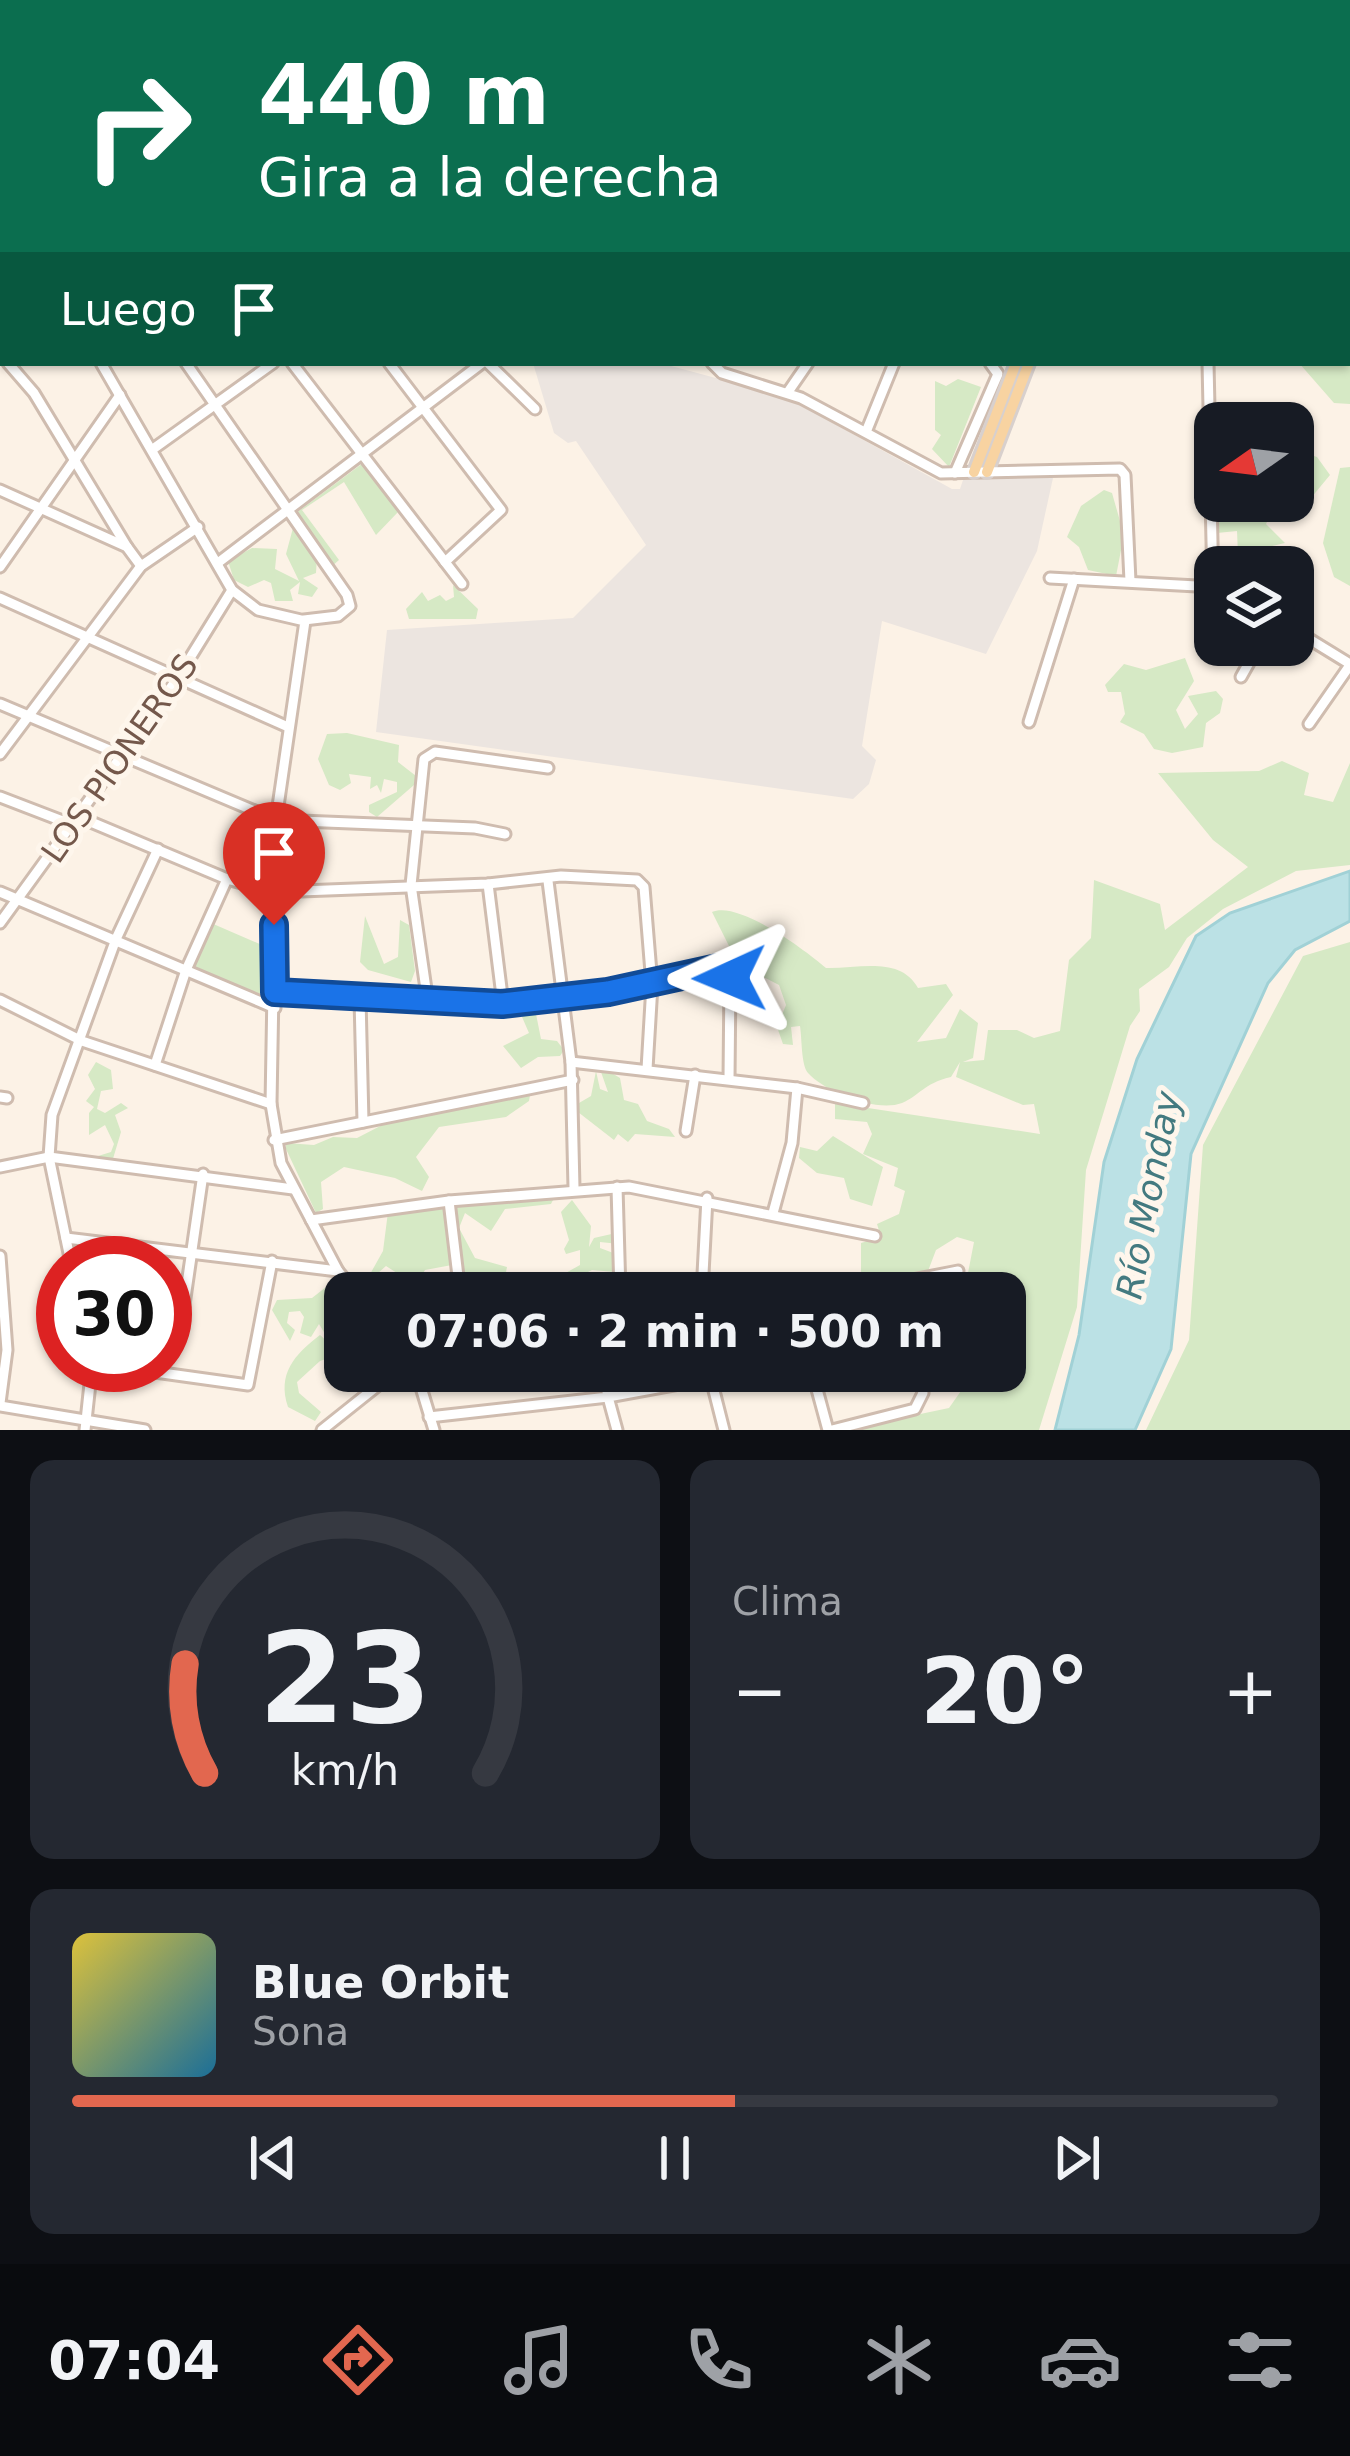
<!DOCTYPE html>
<html lang="es">
<head>
<meta charset="utf-8">
<style>
  :root { --surface:#171b24; --page:#242831; --text:#f1f3f6; --muted:#9ea1a6; --line:#363941; --accent:#e2674f }
  body { margin:0; font-family:"DejaVu Sans",sans-serif; background:var(--page); color:var(--text); height:100vh; display:flex; flex-direction:column; font-size:45px; white-space:nowrap }
  * { box-sizing:border-box; margin:0 }
  p { font-size:39px; color:var(--muted) }
  .icon { flex:none; width:66px; height:66px; fill:none; stroke:currentColor; stroke-width:2; stroke-linecap:round; stroke-linejoin:round }
  .map { position:relative; height:1430px; overflow:hidden }
  .side { display:flex; flex-direction:column; gap:30px; padding:30px; background:#0d0f14; flex:1 }
  .side>* { flex:none }
  .hud { position:absolute; left:0px; top:0px; width:1350px; height:366px; box-shadow:0 3px 9px #0004; background:#0b6e4f; color:#fff; overflow:hidden }
  .needle { width:78px; rotate:256deg }
  .fabs { position:absolute; left:1194px; top:402px; display:grid; gap:24px }
  .fabs a { display:grid; place-items:center; width:120px; height:120px; border-radius:24px; background:var(--surface); box-shadow:0 3px 9px #0004; font-size:60px }
  .speed { position:absolute; left:36px; top:1236px; display:flex; gap:24px; font-size:60px; font-weight:700; text-align:center }
  .speed>* { display:grid; place-content:center; width:156px; height:156px; border-radius:50%; background:var(--surface); box-shadow:0 3px 9px #0004; line-height:1 }
  .speed .limit { border:18px solid #d22; background:#fff; color:#111 }
  .pin { position:absolute; display:grid; place-items:center; width:102px; height:102px; color:#fff; margin:-123px -51px; border-radius:50% 50% 50% 0; rotate:-45deg; box-shadow:0 0 12px #0007 }
  .pin .icon { rotate:45deg }
  .me { position:absolute; width:132px; margin:-66px; rotate:269deg; stroke-linejoin:round; filter:drop-shadow(0 0 9px #0008) }
  .turn { display:flex; align-items:center; gap:42px; height:252px; padding:0 60px; font-size:54px }
  .turn .icon { width:156px; height:156px; stroke-width:2.5 }
  .turn b { display:block; font-size:84px; line-height:102px }
  .then { display:flex; align-items:center; height:114px; padding:0 60px; background:#0003; gap:24px; font-size:45px }
  .big { font-size:90px; font-weight:600; line-height:1.1 }
  .side .tile { flex:1; display:flex; flex-direction:column; justify-content:center; gap:18px; min-width:0; padding:0 42px; border-radius:24px; background:var(--page) }
  .side .dial { align-items:center; gap:0 }
  .dial svg { height:312px; overflow:visible; fill:none; stroke:var(--line); stroke-width:7; stroke-linecap:round; text-anchor:middle }
  .dial text { fill:var(--text); stroke:none }
  .song { display:flex; align-items:center; gap:36px }
  .cover { width:144px; height:144px; border-radius:18px; background:linear-gradient(135deg,hsl(50 70% 55%),hsl(200 70% 35%)) }
  .played { height:12px; border-radius:6px; background:linear-gradient(90deg,var(--accent) 55%,var(--line) 55%) }
  .keys { display:flex; justify-content:space-around; direction:ltr }
  .heat { display:flex; justify-content:space-between; align-items:center; font-size:66px; direction:ltr }
  .side .tiles { flex:1; display:grid; gap:30px; grid-template-columns:1fr 1fr }
  .tile:last-child { grid-column:span 2 }
  .trip { position:absolute; left:324px; top:1272px; width:702px; height:120px; border-radius:24px; background:var(--surface); box-shadow:0 3px 9px #0004; font-weight:600; line-height:120px; text-align:center }
  .tab-bar { display:flex; height:192px; justify-content:space-around; align-items:center; background:#090b0e; color:var(--muted) }
  .tab-bar .icon { width:84px; height:84px }
  .tab-bar .current { color:var(--accent) }
  .tab-bar b { font-size:54px; color:var(--text) }
  .map>svg:first-child { display:block }
  .industrial { fill:#ece5e0 }
  .green { fill:#d6e9c5 }
  .water { fill:#bbe1e5; stroke:#a1d1d6; stroke-width:3 }
  .lines { fill:none; stroke-linecap:round; stroke-linejoin:round }
  .minor-casing { stroke:#cfbcaf; stroke-width:15 }
  .major-casing { stroke:#d8d0cd; stroke-width:16 }
  .minor { stroke:#fff; stroke-width:9 }
  .major { stroke:#f8d3a1; stroke-width:10 }
  .route-casing { stroke:#114b97; stroke-width:30 }
  .route { stroke:#1a73e8; stroke-width:21 }
  .labels { text-anchor:middle; stroke-width:10; stroke-linejoin:round; paint-order:stroke }
  .street-label { font-size:33px; fill:#74584b; stroke:#fef6ec }
  .water-label { font-size:36px; font-style:italic; fill:#437a80; stroke:#fef6ec }
</style>
</head>
<body>
<div class="map">
<svg width="1350" height="1430" viewBox="0 0 1350 1430">
  <rect width="100%" height="100%" fill="#fcf2e6"/>
  <polygon class="industrial" points="533,363 660,363 786,397 952,489 960,489 964,477 1053,478 1037,551 986,654 882,621 862,746 876,760 869,784 853,799 376,732 387,630 573,618 646,545 576,441 568,443 554,433"/>
  <g class="green">
    <polygon points="1347,252 1350,253 1350,404 1334,403 1299,363 1347,363"/>
    <polygon points="958,379 981,387 949,467 932,449 941,435 935,430 935,381 946,386"/>
    <polygon points="1293,449 1317,457 1330,475 1301,510 1270,516 1266,524 1285,543 1268,547 1269,567 1255,567 1238,555 1237,531 1217,533 1218,521 1230,510 1229,501 1293,501"/>
    <polygon points="363,463 398,512 376,535 344,482 302,510 339,560 331,567 296,513"/>
    <polygon points="1350,467 1350,586 1334,577 1323,543 1340,468"/>
    <polygon points="1104,490 1112,493 1124,535 1116,576 1088,570 1079,547 1067,537 1081,506"/>
    <polygon points="293,528 317,556 316,573 303,578 318,588 312,597 298,594 300,582 290,590 293,601 275,601 271,583 264,580 248,587 234,580 228,561 252,548 277,549 275,569 299,581 286,554"/>
    <polygon points="453,585 478,609 476,619 409,619 406,609 422,592 428,601 440,595 446,601 454,597"/>
    <polygon points="1185,658 1194,681 1176,710 1185,729 1198,714 1188,696 1216,691 1223,699 1220,713 1206,723 1203,747 1172,753 1154,749 1144,734 1120,722 1125,714 1121,692 1108,692 1105,685 1124,664 1146,670"/>
    <polygon points="347,733 399,745 398,762 416,776 414,785 377,817 369,812 369,805 397,792 397,782 384,779 381,793 377,785 370,789 371,777 349,774 351,783 340,790 329,785 318,759 327,734"/>
    <path d="M1282,761l27,12 -5,22 29,7 17,-39v102l-54,6 -73,38 -36,29 -18,29 -30,22 1,22 -10,15 -44,144 -9,137 -38,123h-195l105,-22 26,-37h30v-78h-27l1,-12 -11,-8 6,-31 -17,-5 -21,13 -8,21 -67,5v-33l20,-6 -4,-13 22,-10 6,-23 -11,-5 4,-18 -35,-14 9,-20 -5,-12 -32,-3v-16l205,31 -6,-30 -11,1 -67,-28 4,-15 -9,15c-29,7 -30,18 -49,26 -26,10 -78,-12 -94,-30 -7,-8 -6,-35 -8,-47l-9,1 2,18 -10,-1 -6,-17 9,-22 -7,-20 -41,-21 -26,-52c26,-12 93,38 114,56 31,1 74,-13 92,20l28,-4 7,11 -36,47 29,-4 14,-29 18,14 -5,35 -10,4 21,-2 4,-30h29l17,8 26,-7 9,-71 22,-22 3,-58 66,24 5,26 83,-63 -35,-27 -55,-67 101,-2z"/>
    <polygon points="365,916 384,964 398,957 400,920 409,925 415,971 411,982 368,970 360,962"/>
    <polygon points="211,923 262,945 260,994 193,967"/>
    <polygon points="1350,942 1350,1430 1146,1430 1189,1340 1203,1145 1303,956"/>
    <polygon points="527,1007 536,1014 541,1039 557,1041 564,1050 560,1056 538,1057 521,1068 503,1046 529,1033 519,1010"/>
    <polygon points="96,1062 111,1070 113,1089 101,1091 97,1109 105,1113 121,1103 128,1108 115,1115 121,1132 112,1162 98,1156 111,1152 114,1144 105,1125 89,1135 89,1113 94,1107 86,1101 95,1089 88,1075"/>
    <polygon points="605,1069 620,1078 624,1100 638,1104 647,1121 669,1129 675,1137 635,1134 628,1142 618,1134 614,1140 578,1112 579,1103 591,1096 596,1071 600,1089 608,1092 601,1072"/>
    <polygon points="515,1092 530,1095 529,1101 506,1117 439,1127 416,1157 429,1177 422,1191 395,1178 344,1167 321,1182 323,1209 316,1213 286,1149 286,1143 314,1145 333,1137 357,1138 390,1121"/>
    <polygon points="833,1136 883,1167 872,1206 850,1199 844,1178 817,1173 799,1158 800,1147 817,1151"/>
    <polygon points="555,1196 551,1204 505,1209 491,1231 465,1213 459,1228 475,1258 507,1267 502,1293 464,1293 454,1211 458,1206"/>
    <polygon points="572,1200 591,1226 589,1247 594,1238 616,1233 619,1244 600,1242 600,1248 616,1254 615,1272 592,1270 582,1275 591,1287 618,1282 608,1293 563,1289 562,1275 580,1265 580,1250 566,1254 564,1249 569,1240 561,1212"/>
    <polygon points="432,1205 443,1205 446,1210 452,1265 425,1270 422,1275 429,1284 419,1293 400,1293 400,1275 386,1266 378,1273 388,1293 368,1293 364,1285 383,1251 388,1212 417,1212"/>
    <polygon points="335,1280 351,1293 345,1293 345,1344 333,1347 319,1324 311,1337 300,1333 304,1317 300,1311 289,1312 287,1323 295,1330 290,1341 272,1310 277,1300 312,1298"/>
    <path d="M320,1335l21,19 -21,7 -23,21 2,11 22,19 -6,9 -27,-14c-11,-33 6,-52 32,-72z"/>
  </g>
  <polygon class="water" points="1350,871 1350,921 1295,950 1268,983 1191,1154 1171,1349 1135,1430 1055,1430 1079,1335 1104,1162 1137,1059 1196,936 1230,913"/>
  <g class="lines">
    <g class="minor-casing">
      <g id="minor">
        <polyline points="297,0 308,3"/>
        <polyline points="558,0 559,3"/>
        <polyline points="1067,0 1068,3"/>
        <polyline points="1179,0 1207,0"/>
        <polyline points="255,3 259,0"/>
        <polyline points="446,3 448,0"/>
        <polyline points="751,3 759,0"/>
        <polyline points="0,166 3,173"/>
        <polyline points="0,199 3,197"/>
        <polyline points="0,262 3,265"/>
        <polyline points="8,363 34,393 127,547"/>
        <polyline points="101,363 232,590 258,610 305,621 276,820 271,1104 281,1163 338,1271 356,1293"/>
        <polyline points="186,363 347,595 350,606 338,616 304,620"/>
        <polyline points="292,363 462,584"/>
        <polyline points="389,363 501,510 445,562"/>
        <polyline points="488,363 535,409"/>
        <polyline points="712,363 722,373 801,398 941,473 1120,469 1125,475 1130,581"/>
        <polyline points="1208,363 1213,586"/>
        <polyline points="788,392 808,363"/>
        <polyline points="866,432 894,363"/>
        <polyline points="153,449 273,363"/>
        <polyline points="955,473 998,374 990,363"/>
        <polyline points="0,490 127,547 141,566"/>
        <polyline points="219,562 482,363"/>
        <polyline points="0,567 120,395"/>
        <polyline points="1050,578 1215,587"/>
        <polyline points="0,598 288,727"/>
        <polyline points="1293,629 1350,664"/>
        <polyline points="1241,677 1259,645"/>
        <polyline points="0,704 276,820 475,828 505,834"/>
        <polyline points="1029,722 1074,579"/>
        <polyline points="1309,724 1350,665"/>
        <polyline points="0,754 141,566 198,527"/>
        <polyline points="0,797 73,825"/>
        <polyline points="79,817 227,879 274,892 488,884 561,876 637,880 644,887 652,985 647,1069"/>
        <polyline points="548,881 571,1062 574,1188"/>
        <polyline points="488,884 503,1004"/>
        <polyline points="0,892 275,1008"/>
        <polyline points="0,923 177,679 232,590"/>
        <polyline points="275,992 503,1004 563,999 723,968 730,978 729,1079"/>
        <polyline points="360,998 363,1122"/>
        <polyline points="0,1000 82,1041 271,1104"/>
        <polyline points="428,1003 411,885 424,759 435,752 548,768"/>
        <polyline points="571,1062 797,1088 863,1103"/>
        <polyline points="155,1065 186,970 227,879"/>
        <polyline points="0,1097 7,1098"/>
        <polyline points="686,1131 695,1075"/>
        <polyline points="274,1140 573,1080"/>
        <polyline points="0,1167 49,1157 293,1189"/>
        <polyline points="617,1187 620,1293"/>
        <polyline points="449,1201 460,1293"/>
        <polyline points="773,1213 792,1143 797,1088"/>
        <polyline points="311,1220 449,1201 629,1187 875,1236"/>
        <polyline points="66,1238 338,1271"/>
        <polyline points="0,1256 7,1350 0,1403"/>
        <polyline points="71,1263 49,1157 52,1115 116,939 158,849"/>
        <polyline points="702,1293 707,1198"/>
        <polyline points="846,1293 958,1271"/>
        <polyline points="183,1312 203,1174"/>
        <polyline points="105,1365 248,1385 272,1261"/>
        <polyline points="416,1371 434,1430"/>
        <polyline points="709,1371 724,1430"/>
        <polyline points="812,1371 828,1430"/>
        <polyline points="0,1406 145,1430"/>
        <polyline points="429,1417 608,1397 603,1371"/>
        <polyline points="85,1430 92,1365"/>
        <polyline points="322,1430 396,1371"/>
        <polyline points="617,1430 608,1397 750,1371"/>
        <polyline points="832,1430 915,1409 923,1393 918,1371"/>
      </g>
    </g>
    <g class="major-casing">
      <g id="major">
        <polyline points="1029,0 1030,3"/>
        <polyline points="1042,0 1043,3"/>
        <polyline points="974,472 1016,363"/>
        <polyline points="987,472 1029,363"/>
      </g>
    </g>
    <use href="#minor" class="minor"/>
    <use href="#major" class="major"/>
  </g>
  <g class="lines">
    <g class="route-casing">
      <polyline id="route" points="274,925 275,992 502,1004 608,992 718,968 730,978"/>
    </g>
    <use href="#route" class="route"/>
  </g>
  <g class="labels">
    <g class="street-label">
      <text transform="translate(119 758) rotate(-55)" y="12">LOS PIONEROS</text>
    </g>
    <g class="water-label">
      <text transform="translate(1148 1195) rotate(-79)" y="13">Río Monday</text>
    </g>
  </g>
</svg>
<div class="fabs">
<a><svg class="needle" viewBox="-14 -14 28 28"><path d="M0-13l5 13h-10z" fill="#e53935"/><path d="M0 13l5-13h-10z" fill="#9ea1a6"/></svg></a>
<a><svg class="icon" aria-label="layers" viewBox="0 0 24 24"><path d="M12 4l9 5-9 5-9-5zM3 14l9 5 9-5"/></svg></a>
</div>
<div class="speed"><div class="limit">30</div></div>
<div class="pin" style="left:274px;top:925px;background:#d93025"><svg class="icon" aria-label="arrive" viewBox="0 0 24 24"><path d="M6 21V4h12l-3 4 3 4H6"/></svg></div>
<svg class="me" style="left:730px;top:978px" viewBox="-20 -20 40 40"><path d="M0-17L14 15 0 8-14 15z" fill="#1a73e8" stroke="#fff" stroke-width="4"/></svg>
<div class="trip">07:06 · 2 min · 500 m</div>
<div class="hud">
<div class="turn"><svg class="icon" aria-label="right" viewBox="0 0 24 24"><path d="M7 20v-9h11M14 6l5 5-5 5"/></svg><div><b>440 m</b>Gira a la derecha</div></div>
<div class="then">Luego<svg class="icon" aria-label="arrive" viewBox="0 0 24 24"><path d="M6 21V4h12l-3 4 3 4H6"/></svg></div>
</div>
</div>
<section class="side">
<div class="tiles">
<div class="tile dial"><svg viewBox="0 0 100 80">
<path d="M14 69A42 42 0 1 1 86 69"/>
<path d="M14 69A42 42 0 0 1 9 41" stroke="#e2674f"/>
<text x="50" y="56" font-size="32" font-weight="700">23</text>
<text x="50" y="72" font-size="11">km/h</text>
</svg></div>
<div class="tile"><p>Clima</p>
<div class="heat"><a>−</a><b class="big">20°</b><a>+</a></div>
</div>
<div class="tile">
<div class="song"><i class="cover"></i><div><b>Blue Orbit</b><p>Sona</p></div></div>
<div class="played"></div>
<div class="keys"><svg class="icon" aria-label="previous" viewBox="0 0 24 24"><path d="M18 5L8 12l10 7zM5 5v14"/></svg><svg class="icon" aria-label="pause" viewBox="0 0 24 24"><path d="M8 5v14M16 5v14"/></svg><svg class="icon" aria-label="next" viewBox="0 0 24 24"><path d="M6 5l10 7-10 7zM19 5v14"/></svg></div>
</div>
</div>
</section>
<nav class="tab-bar">
<b>07:04</b>
<svg class="icon current" aria-label="directions" viewBox="0 0 24 24"><path d="M12 3l9 9-9 9-9-9zM9 14v-3h6M13 9l2 2-2 2"/></svg>
<svg class="icon" aria-label="music" viewBox="0 0 24 24"><path d="M9 18V5l10-2v13"/><circle cx="6" cy="18" r="3"/><circle cx="16" cy="16" r="3"/></svg>
<svg class="icon" aria-label="phone" viewBox="0 0 24 24"><path d="M5 4h4l2 5-3 2q2 4 5 5l2-3 5 2v4C11 20 4 13 5 4z"/></svg>
<svg class="icon" aria-label="climate" viewBox="0 0 24 24"><path d="M12 3v18M4 7l16 10M4 17L20 7"/></svg>
<svg class="icon" aria-label="car" viewBox="0 0 24 24"><path d="M5 17H2v-5l4-1 3-4h7l3 4 3 1v5h-3M9 17h6M6 11h13"/><circle cx="7" cy="17" r="2"/><circle cx="17" cy="17" r="2"/></svg>
<svg class="icon" aria-label="filters" viewBox="0 0 24 24"><path d="M4 7h16M4 17h16"/><circle cx="9" cy="7" r="2"/><circle cx="15" cy="17" r="2"/></svg>
</nav>
</body>
</html>
